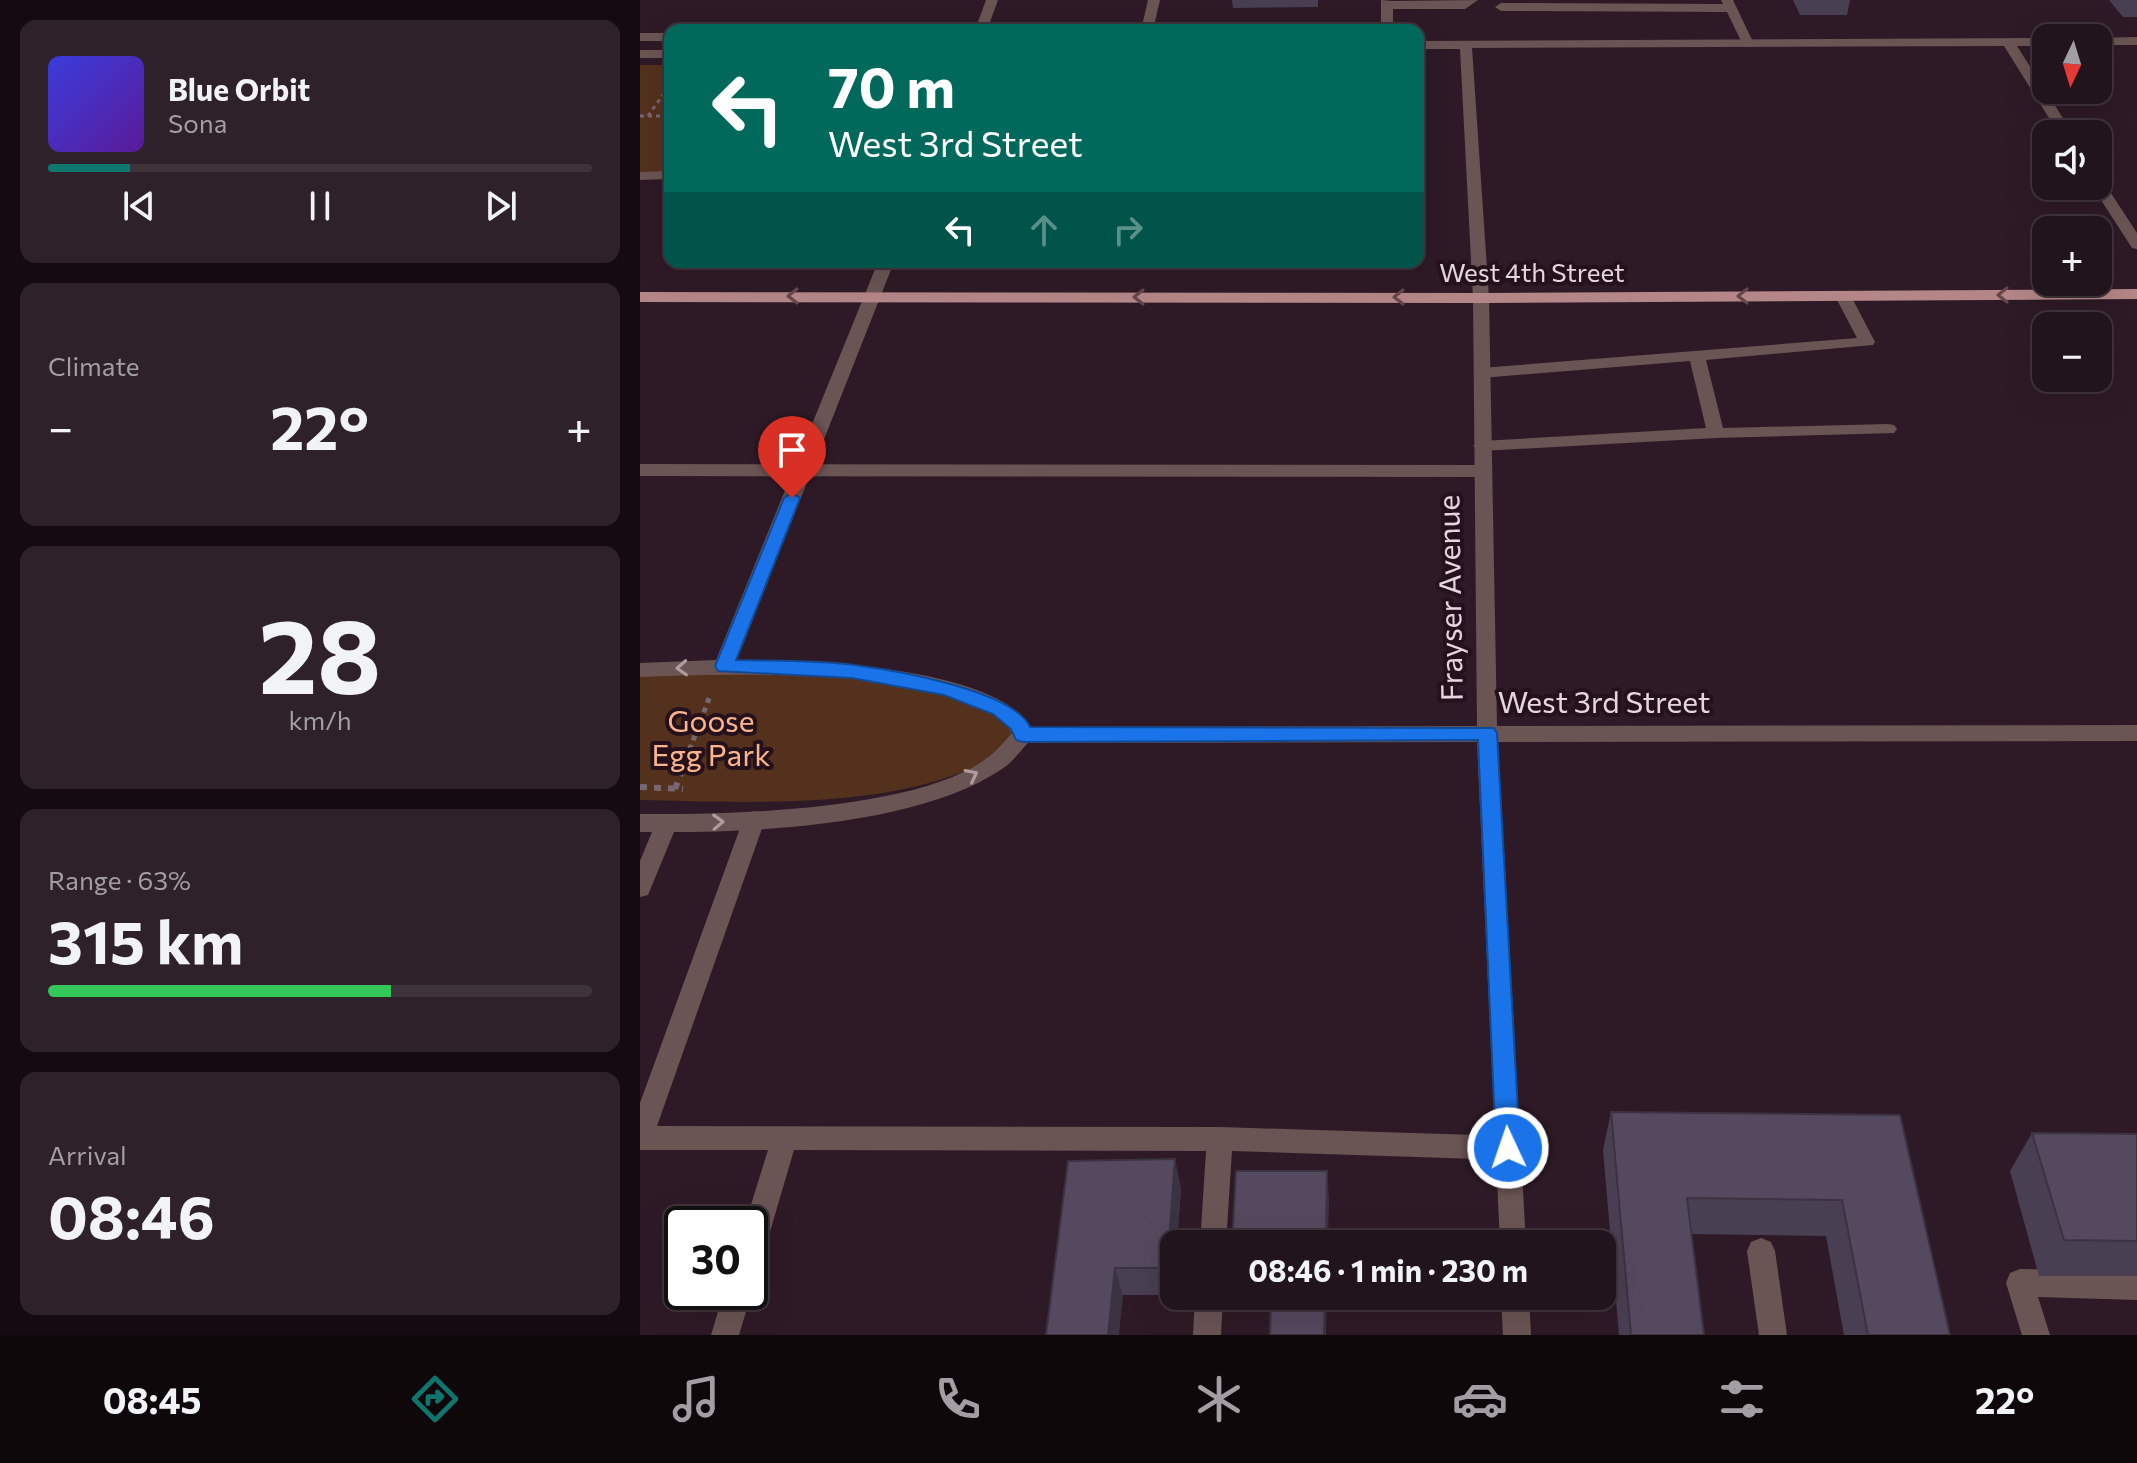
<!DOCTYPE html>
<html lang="en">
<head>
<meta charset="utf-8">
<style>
  :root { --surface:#22141c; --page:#2e2129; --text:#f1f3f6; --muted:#a29ea3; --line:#3f333b; --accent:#0f766e }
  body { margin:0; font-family:Commissioner,sans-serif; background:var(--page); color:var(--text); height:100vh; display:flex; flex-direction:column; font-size:30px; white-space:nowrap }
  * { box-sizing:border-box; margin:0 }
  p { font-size:26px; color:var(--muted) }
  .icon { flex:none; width:44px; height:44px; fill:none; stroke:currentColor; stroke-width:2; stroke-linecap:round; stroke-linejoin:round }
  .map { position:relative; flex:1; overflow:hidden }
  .side { display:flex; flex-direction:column; gap:20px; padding:20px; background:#130b0f; width:640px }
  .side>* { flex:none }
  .hud { position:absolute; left:24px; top:24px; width:760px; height:244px; border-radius:16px; box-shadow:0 8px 32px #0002,0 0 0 2px var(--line); background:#00695c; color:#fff; overflow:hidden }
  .needle { width:52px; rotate:184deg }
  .controls { position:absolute; left:1392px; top:24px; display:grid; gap:16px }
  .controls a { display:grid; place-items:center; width:80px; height:80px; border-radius:16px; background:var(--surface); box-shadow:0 8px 32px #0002,0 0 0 2px var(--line); font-size:40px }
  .speed { position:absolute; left:24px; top:1206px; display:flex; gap:16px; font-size:40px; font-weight:700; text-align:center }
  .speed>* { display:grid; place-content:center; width:104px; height:104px; border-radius:50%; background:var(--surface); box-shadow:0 8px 32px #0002,0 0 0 2px var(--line); line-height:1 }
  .speed .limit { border:4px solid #111; border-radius:12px; background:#fff; color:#111 }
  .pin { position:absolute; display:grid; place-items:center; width:68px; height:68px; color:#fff; margin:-82px -34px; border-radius:50% 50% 50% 0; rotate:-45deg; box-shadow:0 0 8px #0007 }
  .pin .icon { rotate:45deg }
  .me { position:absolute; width:88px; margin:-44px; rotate:357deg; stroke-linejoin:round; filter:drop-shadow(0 0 6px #0008) }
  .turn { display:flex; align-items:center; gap:28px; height:168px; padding:0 32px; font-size:36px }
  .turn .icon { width:104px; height:104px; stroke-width:2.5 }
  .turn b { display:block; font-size:56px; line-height:68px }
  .lanes { display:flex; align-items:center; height:76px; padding:0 32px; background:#0003; justify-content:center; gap:40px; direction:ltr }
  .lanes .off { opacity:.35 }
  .big { font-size:60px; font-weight:700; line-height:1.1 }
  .side .widget { flex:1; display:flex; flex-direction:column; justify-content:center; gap:12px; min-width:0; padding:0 28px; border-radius:16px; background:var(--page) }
  .side .dial { align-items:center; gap:0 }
  .dial b { font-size:104px; line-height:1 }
  .song { display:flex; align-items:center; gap:24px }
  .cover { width:96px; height:96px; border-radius:12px; background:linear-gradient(135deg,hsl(240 70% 55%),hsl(270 70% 35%)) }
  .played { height:8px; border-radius:4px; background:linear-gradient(90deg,var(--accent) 15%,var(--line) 15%) }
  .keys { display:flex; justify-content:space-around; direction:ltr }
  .heat { display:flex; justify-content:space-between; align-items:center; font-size:44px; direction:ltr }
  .charge { height:12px; border-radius:6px; background:linear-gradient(90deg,#34c759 63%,var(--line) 0) }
  .trip { position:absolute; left:520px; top:1230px; width:456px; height:80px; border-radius:16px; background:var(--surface); box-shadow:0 8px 32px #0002,0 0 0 2px var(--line); font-weight:700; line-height:80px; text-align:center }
  .tab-bar { display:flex; height:128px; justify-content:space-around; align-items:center; background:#0e080b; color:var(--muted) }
  .tab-bar .icon { width:56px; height:56px }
  .tab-bar .selected { color:var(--accent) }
  .tab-bar b { font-size:36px; color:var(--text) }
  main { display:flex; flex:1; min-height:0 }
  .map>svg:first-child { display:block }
  .green { fill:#54311c }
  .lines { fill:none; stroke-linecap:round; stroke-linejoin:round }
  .path-far2 { stroke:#786670; stroke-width:3; stroke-dasharray:4 4; stroke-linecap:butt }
  .path-far1 { stroke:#786670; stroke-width:5; stroke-dasharray:5 5; stroke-linecap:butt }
  .path { stroke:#786670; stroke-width:6; stroke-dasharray:7 7; stroke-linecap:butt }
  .lane { fill:#6b5454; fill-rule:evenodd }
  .street { fill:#6b5454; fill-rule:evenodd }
  .primary { fill:#b58687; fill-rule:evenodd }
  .wall { fill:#493f52 }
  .shaded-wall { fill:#3c3342 }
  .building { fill:#55495f; stroke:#3c3342; stroke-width:2 }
  .oneway { stroke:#65464c }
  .oneway2 { stroke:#ae9ca0 }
  .route { fill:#1a73e8; stroke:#114b97; stroke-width:2 }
  .labels { text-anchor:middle; stroke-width:8; stroke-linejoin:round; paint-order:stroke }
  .far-street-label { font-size:26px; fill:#e5d6de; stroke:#24111c }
  .street-label { font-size:30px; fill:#e5d6de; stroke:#24111c }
  .park-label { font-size:30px; fill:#fbb48c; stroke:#24111c }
</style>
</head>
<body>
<main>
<section class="side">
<div class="widget">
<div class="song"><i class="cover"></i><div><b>Blue Orbit</b><p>Sona</p></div></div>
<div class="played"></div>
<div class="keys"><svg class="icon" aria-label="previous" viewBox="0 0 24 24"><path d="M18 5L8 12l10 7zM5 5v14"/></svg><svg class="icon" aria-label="pause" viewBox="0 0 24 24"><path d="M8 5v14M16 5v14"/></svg><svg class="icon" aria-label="next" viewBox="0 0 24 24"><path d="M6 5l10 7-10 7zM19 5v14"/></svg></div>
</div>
<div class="widget"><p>Climate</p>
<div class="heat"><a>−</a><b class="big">22°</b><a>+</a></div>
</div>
<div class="widget dial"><b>28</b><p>km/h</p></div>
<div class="widget"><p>Range · 63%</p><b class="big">315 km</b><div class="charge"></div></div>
<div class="widget"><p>Arrival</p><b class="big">08:46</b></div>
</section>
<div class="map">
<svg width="1497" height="1335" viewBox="0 0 1497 1335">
  <rect width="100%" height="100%" fill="#2e1a26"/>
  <g class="green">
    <rect x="0" y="65" width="30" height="108"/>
    <path d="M0,675c98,0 259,-10 347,36 12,6 24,16 36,24 -11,8 -22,19 -34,25 -97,51 -243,42 -349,40z"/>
  </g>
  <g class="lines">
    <g class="path-far2">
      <polyline points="0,116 30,116"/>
      <polyline points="8,116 30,85"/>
    </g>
    <polyline class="path-far1" points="46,759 70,696"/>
    <g class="path">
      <polyline points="0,787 43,789"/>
      <polyline points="35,789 47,757"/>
    </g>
    <g class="lane">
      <polygon points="508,0 520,0 513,30 501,30"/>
      <polygon points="741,0 753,1 838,0 825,9 753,9 753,30 741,30"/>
      <polygon points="1081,0 1093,0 1114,44 1112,47 1104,47 1087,12 861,11 855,7 861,3 1083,4"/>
      <polygon points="30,171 30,179 0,180 0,172"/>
      <polygon points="1203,291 1211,296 1235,342 1233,345 1066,360 1083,428 1248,424 1254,425 1257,429 1254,433 1076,438 842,451 833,446 842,441 1066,428 1050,361 841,378 833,373 841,368 1217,338 1195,296"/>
      <polygon points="0,464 842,465 851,471 842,477 0,476"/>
      <polygon points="114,811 122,814 125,820 17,1126 580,1127 868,1136 877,1140 881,1148 877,1156 868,1160 592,1151 586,1244 560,1244 566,1151 154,1150 124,1252 120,1261 110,1265 110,1224 105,1224 128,1150 0,1150 0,1103 103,820 106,814"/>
      <polygon points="1121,1238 1131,1242 1135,1251 1147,1335 1119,1335 1107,1251 1111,1242"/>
      <polygon points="1380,1269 1497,1272 1497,1300 1398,1297 1410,1335 1382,1335 1366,1283 1370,1273"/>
      <polygon points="110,1288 112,1292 99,1335 71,1335 84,1292 110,1292"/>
      <polygon points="555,1296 583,1296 581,1335 553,1335"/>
    </g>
    <g class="street">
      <polygon points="346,0 358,0 347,30 335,30"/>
      <rect x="0" y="33" width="30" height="8"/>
      <polygon points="1497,37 1497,45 1458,45 1458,38 1455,38"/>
      <path d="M1406,38v8h-29l56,88h-14l-55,-88 -532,2 17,250 8,428 640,-1v16l-639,1 28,502h-26l-23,-502 -449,1c-8,8 -16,20 -26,26 -80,54 -233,63 -328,63l-26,63 -8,2v-36l12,-29h-12v-18c86,1 284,-3 351,-59 7,-6 14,-14 21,-22 -41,-69 -298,-59 -372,-56v-14l76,-3 162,-398h16l-157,398c64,-1 259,6 293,67l447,-1 -4,-428 -13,-249h-42v-8z"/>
      <rect x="0" y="50" width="30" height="8"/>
      <polygon points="1458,180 1463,181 1497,233 1497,249 1492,248 1452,186 1458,186"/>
      <polygon points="861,1296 889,1296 891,1335 863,1335"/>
    </g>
    <polygon class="primary" points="1497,289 1497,299 841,303 0,302 0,292 841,293"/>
  </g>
  <g class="wall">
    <polygon points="592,0 678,0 678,7 593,8"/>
    <polygon points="1153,0 1210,0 1207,15 1160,15"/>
    <polygon points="1469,0 1497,0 1497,17 1483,17"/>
    <polygon points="971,1112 1260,1115 1310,1335 1204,1335 1186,1236 1052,1234 1064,1335 979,1335 963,1150"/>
    <polygon points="1392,1133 1497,1134 1497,1276 1399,1276 1370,1171"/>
    <polygon points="541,1188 537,1244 534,1244 533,1295 483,1295 406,1335"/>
  </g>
  <g class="shaded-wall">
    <polygon points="535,1159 541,1188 537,1244 534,1244 533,1295 527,1268"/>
    <polygon points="687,1171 689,1200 688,1244 686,1244"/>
    <polygon points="475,1268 483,1295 479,1335 468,1335"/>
    <polygon points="685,1296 687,1296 686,1335 684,1335"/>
  </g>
  <g class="building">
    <polygon points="971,1112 1260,1115 1310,1335 1228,1335 1202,1200 1047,1198 1064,1335 991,1335"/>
    <polygon points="1392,1133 1497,1134 1497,1241 1424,1240"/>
    <polygon points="535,1159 527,1268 475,1268 468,1335 406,1335 428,1161"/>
    <polygon points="596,1171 687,1171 686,1244 592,1244"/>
    <polygon points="631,1296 685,1296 684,1335 630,1335"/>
  </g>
  <defs><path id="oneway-chevron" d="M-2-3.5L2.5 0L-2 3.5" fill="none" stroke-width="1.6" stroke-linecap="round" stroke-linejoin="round" transform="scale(2)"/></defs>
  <g class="oneway">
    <use href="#oneway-chevron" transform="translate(1363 295) rotate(180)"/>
    <use href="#oneway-chevron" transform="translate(153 296) rotate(180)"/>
    <use href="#oneway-chevron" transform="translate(1103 296) rotate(180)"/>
    <use href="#oneway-chevron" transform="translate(499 297) rotate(-180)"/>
    <use href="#oneway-chevron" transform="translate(759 297) rotate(-180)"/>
  </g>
  <g class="oneway2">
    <use href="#oneway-chevron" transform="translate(42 668) rotate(177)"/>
    <use href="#oneway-chevron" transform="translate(332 775) rotate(-27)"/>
    <use href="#oneway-chevron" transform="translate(78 822) rotate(-2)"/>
  </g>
  <path class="route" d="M152,493l8,5 -64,162c39,1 79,0 118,5 39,5 159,25 176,62l464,1 3,5 23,415 -4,7 -8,4 -9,-4 -3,-7 -18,-408 -455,2 -7,-2 -5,-11 -18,-15 -49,-19 -92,-17 -134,-7 -3,-5 69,-168z"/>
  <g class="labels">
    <g class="far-street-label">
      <text x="892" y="282">West 4th Street</text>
    </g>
    <g class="street-label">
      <text transform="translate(811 598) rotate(-91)" y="10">Frayser Avenue</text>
      <text x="964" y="713">West 3rd Street</text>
    </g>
    <g class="park-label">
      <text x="71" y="732">Goose<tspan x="71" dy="34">Egg Park</tspan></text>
    </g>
  </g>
</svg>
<div class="controls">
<a><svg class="needle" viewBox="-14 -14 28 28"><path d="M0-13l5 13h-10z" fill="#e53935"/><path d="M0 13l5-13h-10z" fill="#a29ea3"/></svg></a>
<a><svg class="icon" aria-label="sound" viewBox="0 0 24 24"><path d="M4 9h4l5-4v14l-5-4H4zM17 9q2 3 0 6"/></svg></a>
<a>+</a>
<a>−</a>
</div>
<div class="speed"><div class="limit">30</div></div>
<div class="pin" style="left:152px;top:498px;background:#d93025"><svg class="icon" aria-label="arrive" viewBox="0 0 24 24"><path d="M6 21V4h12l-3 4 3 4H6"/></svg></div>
<svg class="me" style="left:868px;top:1148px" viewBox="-20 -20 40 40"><circle r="17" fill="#1a73e8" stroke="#fff" stroke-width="3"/><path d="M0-11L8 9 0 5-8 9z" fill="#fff"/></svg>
<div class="trip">08:46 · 1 min · 230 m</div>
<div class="hud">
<div class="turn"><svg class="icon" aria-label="left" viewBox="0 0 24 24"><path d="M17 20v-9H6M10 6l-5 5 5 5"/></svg><div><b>70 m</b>West 3rd Street</div></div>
<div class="lanes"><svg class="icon" aria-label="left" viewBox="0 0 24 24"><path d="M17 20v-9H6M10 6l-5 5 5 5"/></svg><svg class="icon off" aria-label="ahead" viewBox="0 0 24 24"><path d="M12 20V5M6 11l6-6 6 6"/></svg><svg class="icon off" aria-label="right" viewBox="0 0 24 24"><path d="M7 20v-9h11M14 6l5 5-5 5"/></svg></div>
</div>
</div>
</main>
<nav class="tab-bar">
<b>08:45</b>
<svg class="icon selected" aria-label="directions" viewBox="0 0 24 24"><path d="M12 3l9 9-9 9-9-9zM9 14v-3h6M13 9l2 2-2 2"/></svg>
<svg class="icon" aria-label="music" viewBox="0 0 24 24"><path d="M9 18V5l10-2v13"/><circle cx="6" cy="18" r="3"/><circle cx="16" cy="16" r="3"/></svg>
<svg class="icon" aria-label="phone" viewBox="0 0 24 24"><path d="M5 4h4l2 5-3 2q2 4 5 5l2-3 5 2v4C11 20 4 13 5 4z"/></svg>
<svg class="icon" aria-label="climate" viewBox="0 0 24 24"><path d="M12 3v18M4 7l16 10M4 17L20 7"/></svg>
<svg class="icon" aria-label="car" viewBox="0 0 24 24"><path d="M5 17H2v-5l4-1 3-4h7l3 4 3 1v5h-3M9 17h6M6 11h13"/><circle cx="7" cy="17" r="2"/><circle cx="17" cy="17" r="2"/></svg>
<svg class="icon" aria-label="filters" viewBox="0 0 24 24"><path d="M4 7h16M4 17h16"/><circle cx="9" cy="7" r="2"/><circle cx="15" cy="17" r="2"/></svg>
<b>22°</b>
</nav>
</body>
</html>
